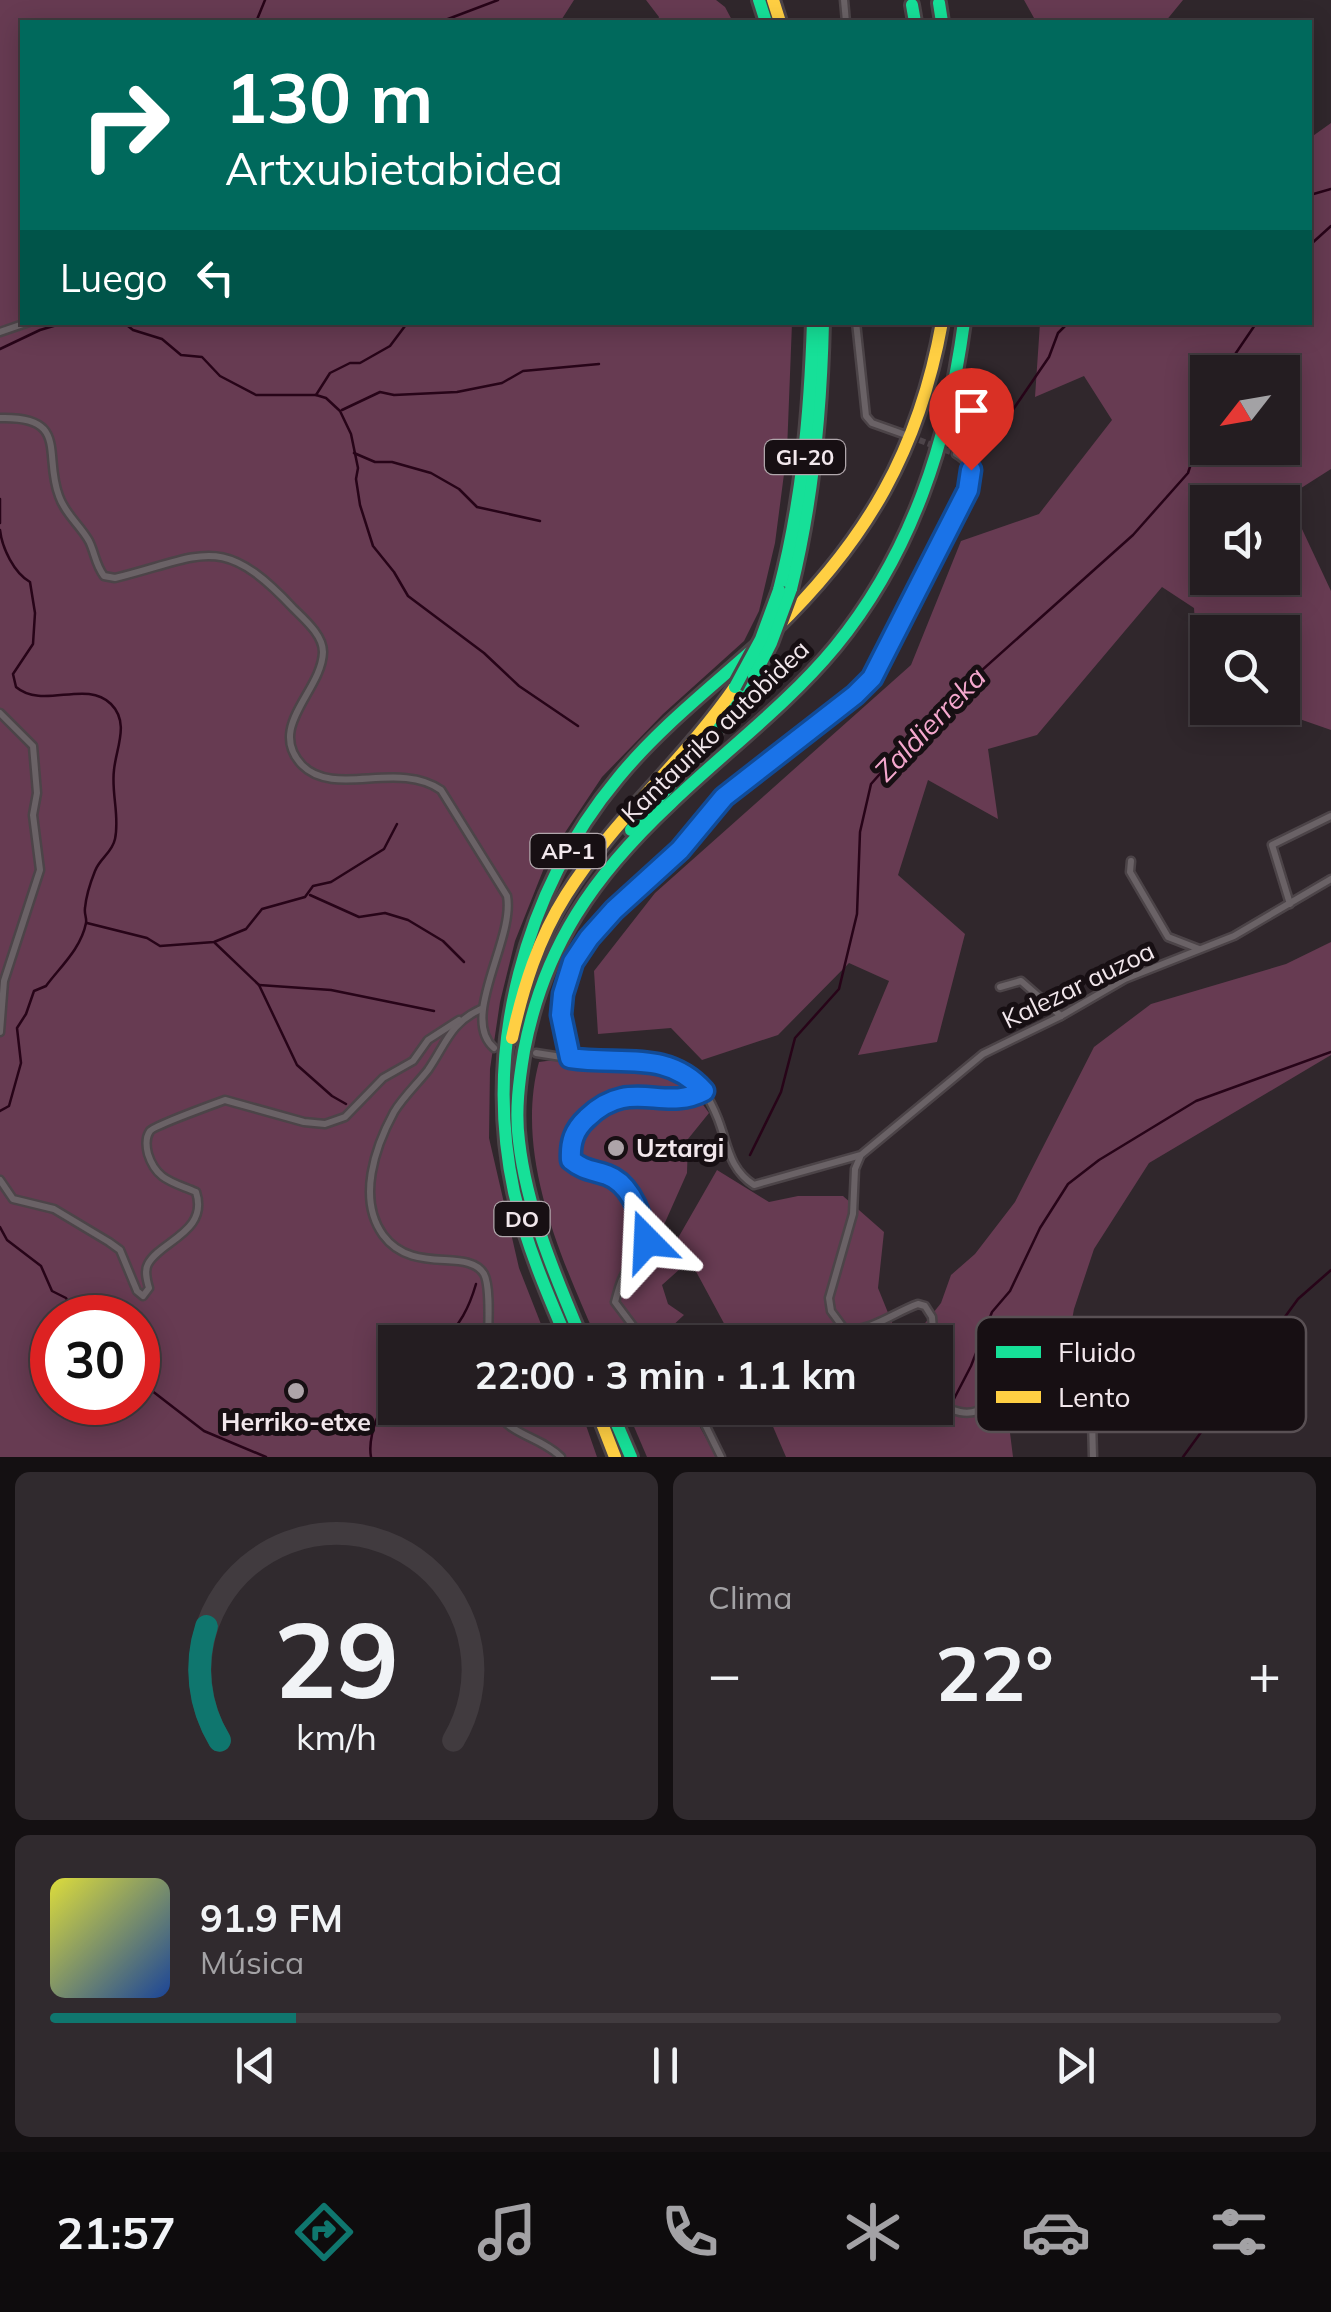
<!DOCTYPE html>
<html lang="es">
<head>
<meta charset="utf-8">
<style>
  :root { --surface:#241d21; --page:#302a2e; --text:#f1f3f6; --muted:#a3a2a5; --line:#413b3f; --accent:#0f766e }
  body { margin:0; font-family:Mulish,sans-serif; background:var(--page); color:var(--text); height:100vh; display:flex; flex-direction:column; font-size:38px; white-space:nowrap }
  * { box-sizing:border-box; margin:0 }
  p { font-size:32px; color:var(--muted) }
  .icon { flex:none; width:55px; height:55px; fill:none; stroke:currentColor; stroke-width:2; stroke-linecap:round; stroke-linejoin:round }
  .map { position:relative; height:1457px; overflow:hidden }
  .details { display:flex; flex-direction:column; gap:15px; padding:15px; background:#141012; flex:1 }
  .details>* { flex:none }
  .guide { position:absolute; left:20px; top:20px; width:1292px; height:305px; border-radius:0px; box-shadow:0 5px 25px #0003,0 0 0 2px var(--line); background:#00695c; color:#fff; overflow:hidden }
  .needle { width:65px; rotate:239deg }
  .fabs { position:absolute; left:1190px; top:355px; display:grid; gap:20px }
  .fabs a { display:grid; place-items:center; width:110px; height:110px; border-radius:0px; background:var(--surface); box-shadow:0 5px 25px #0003,0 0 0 2px var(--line); font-size:50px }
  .speed { position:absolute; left:30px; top:1295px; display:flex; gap:20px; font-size:50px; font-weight:700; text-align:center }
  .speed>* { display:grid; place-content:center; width:130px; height:130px; border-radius:50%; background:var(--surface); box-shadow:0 5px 25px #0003,0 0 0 2px var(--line); line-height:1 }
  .speed .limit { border:15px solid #d22; background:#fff; color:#111 }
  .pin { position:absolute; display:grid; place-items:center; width:85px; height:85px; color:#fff; margin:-102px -42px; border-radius:50% 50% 50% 0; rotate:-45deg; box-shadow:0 0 10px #0007 }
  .pin .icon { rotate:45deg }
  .me { position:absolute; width:110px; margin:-55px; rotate:339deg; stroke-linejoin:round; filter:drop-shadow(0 0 8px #0008) }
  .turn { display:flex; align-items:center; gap:35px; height:210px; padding:0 40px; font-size:45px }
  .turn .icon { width:130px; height:130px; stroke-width:2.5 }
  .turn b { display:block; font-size:70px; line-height:85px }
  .then { display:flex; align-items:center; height:95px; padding:0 40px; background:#0003; gap:20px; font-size:38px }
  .big { font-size:75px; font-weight:700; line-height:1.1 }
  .details .card { flex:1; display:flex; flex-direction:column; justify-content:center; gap:15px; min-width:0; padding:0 35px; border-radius:15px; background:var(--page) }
  .details .dial { align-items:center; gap:0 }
  .dial svg { height:260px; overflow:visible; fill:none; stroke:var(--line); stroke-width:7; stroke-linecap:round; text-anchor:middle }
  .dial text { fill:var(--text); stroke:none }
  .song { display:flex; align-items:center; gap:30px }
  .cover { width:120px; height:120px; border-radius:15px; background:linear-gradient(135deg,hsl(60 70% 55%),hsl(220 70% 35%)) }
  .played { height:10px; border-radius:5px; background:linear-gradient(90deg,var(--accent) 20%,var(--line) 20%) }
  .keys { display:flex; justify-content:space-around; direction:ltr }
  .heat { display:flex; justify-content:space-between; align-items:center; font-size:55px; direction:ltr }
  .details .tiles { flex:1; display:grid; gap:15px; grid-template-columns:1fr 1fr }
  .card:last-child { grid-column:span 2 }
  .trip { position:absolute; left:378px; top:1325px; width:575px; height:100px; border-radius:0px; background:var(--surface); box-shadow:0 5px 25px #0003,0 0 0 2px var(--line); font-weight:700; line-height:100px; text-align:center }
  .dock { display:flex; height:160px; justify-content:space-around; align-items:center; background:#0e0c0d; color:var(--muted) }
  .dock .icon { width:70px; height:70px }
  .dock .selected { color:var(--accent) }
  .dock b { font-size:45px; color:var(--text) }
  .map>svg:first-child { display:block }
  .green { fill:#673b52; fill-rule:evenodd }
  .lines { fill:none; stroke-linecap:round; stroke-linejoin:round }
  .stream { stroke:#270418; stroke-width:2.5 }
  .street-tunnel { stroke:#4d4449; stroke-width:6; stroke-dasharray:6 3; stroke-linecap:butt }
  .street-casing { stroke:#4c4448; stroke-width:11 }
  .fast-casing { stroke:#4c4448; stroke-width:18 }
  .slow-casing { stroke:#4c4448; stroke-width:18 }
  .street { stroke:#6a6266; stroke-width:6 }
  .fast { stroke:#16e098; stroke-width:12 }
  .slow { stroke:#ffcf43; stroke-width:12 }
  .fast-bridge-casing { stroke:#4c4448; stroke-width:18; stroke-linecap:butt }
  .fast-bridge { stroke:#16e098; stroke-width:12 }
  .route-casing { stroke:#114b97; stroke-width:25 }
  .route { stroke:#1a73e8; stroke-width:18 }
  .poi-dot { fill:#aea4a9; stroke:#170f13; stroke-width:4 }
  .labels { text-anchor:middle; stroke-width:10; stroke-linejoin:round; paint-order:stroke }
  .shield { fill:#170f13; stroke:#b0a6ab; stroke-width:2.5 }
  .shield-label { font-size:22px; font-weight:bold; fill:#f2e7ec }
  .street-label { font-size:25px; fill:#f2e7ec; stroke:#170f13 }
  .poi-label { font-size:25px; font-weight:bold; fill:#f2e7ec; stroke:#170f13; text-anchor:start }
  .water-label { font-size:28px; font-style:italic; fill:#f5a8ce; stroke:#170f13 }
  .key { fill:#170f13; stroke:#595054; stroke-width:2.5 }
  .key-label { font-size:28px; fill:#f2e7ec }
</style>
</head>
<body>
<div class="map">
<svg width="1331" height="1457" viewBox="0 0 1331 1457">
  <rect width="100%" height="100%" fill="#30272c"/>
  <g class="green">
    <path d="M0,0h574l-14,22h-538v300l770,1 -5,128 -12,92 -16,68 -15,30 -81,73 -61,63 -54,81 -33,83 -15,61 -10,67 -1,69 30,130 29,74h-153v66h185l17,49h-597zM52,1318h86v84h-86z"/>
    <polygon points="646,0 716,0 725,7 733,22 657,22 659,17"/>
    <polygon points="1024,0 1183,0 1165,22 1027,22 1034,18"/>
    <path d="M1331,123v346l-44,28 44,94v139l-63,-22h14v-76h-74l-1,54 -8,-3 -5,-75 -32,-21 -125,148 -49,14 10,70 -70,-39 -30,95 67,59 -28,108 -79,13 31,-74 -40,-18 -71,72 -76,25 -31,-32 -73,6 -4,-63 61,-78 256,-228 50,-124 78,-27 73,-94 -28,-44 -49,21 5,-74 270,-1v-184zM1208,372h74v76h-74zM1208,502h74v76h-74z"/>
    <polygon points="1331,942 1331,1055 1149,1163 1094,1249 1074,1309 1064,1363 1034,1401 1009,1425 1013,1457 786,1457 765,1408 935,1408 935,1342 734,1342 678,1238 717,1170 769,1202 798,1196 843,1196 884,1232 878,1288 895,1330 922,1327 941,1303 951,1275 975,1254 1015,1202 1094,1047 1151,1004 1286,964"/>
    <path d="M554,1060l21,9 36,-4 49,4 23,8 26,36 -21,26 -1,34 -24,54 5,20 13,21 -19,17 6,19 16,11 -29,27h-57c-37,-84 -84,-187 -59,-280z"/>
    <polygon points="626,1408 689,1408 717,1457 647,1457"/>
  </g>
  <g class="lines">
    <g class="stream">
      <polyline points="256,22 265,0"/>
      <polyline points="440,22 498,0"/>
      <polyline points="1310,195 1331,189"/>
      <polyline points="1310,245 1331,226"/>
      <polyline points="123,322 133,330 162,339 181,355 202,357 220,376 256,395 316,395 326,398 340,411 351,434 358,468 356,479 360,505 373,546 394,572 408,596 484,653 519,686 578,726"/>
      <polyline points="0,349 40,330 67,322"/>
      <polyline points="1223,372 1257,322"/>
      <polyline points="316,395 330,373 350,363 360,363 390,346 408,322"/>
      <polyline points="342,410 380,392 394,395 457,392 502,383 523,371 599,364"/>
      <polyline points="1010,414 1049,357 1058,333 1069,322"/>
      <polyline points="354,453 375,462 392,462 431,473 459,489 477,507 540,521"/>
      <polyline points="0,499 0,523"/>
      <path d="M0,530c2,18 14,43 30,52l5,31 -2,31 -20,30 3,13c27,23 70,-8 95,17 19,19 5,44 3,66 -3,23 6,46 1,69 -3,14 -15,19 -20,32 -4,10 -9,26 -10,37 -1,6 2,10 1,15 -5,26 -27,45 -40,63l-12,5 -8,23 -9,14 4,35 -12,43 -9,5"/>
      <polyline points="310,895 359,917 385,913 408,920 443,941 464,962"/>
      <polyline points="87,923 147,938 160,946 214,942 246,929 262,909 305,897 313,886 331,882 384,849 397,824"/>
      <polyline points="215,943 259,985 297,1065 332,1096 346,1104"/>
      <polyline points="259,985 331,990 434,1011"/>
      <polyline points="750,1155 781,1092 795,1038 839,989 857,914 860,832 871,784 933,714 1133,535 1188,473 1208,411"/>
      <polyline points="0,1227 7,1240 41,1266 52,1291 66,1298 77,1318"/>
      <path d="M442,1342c18,-17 27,-34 34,-58"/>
      <polyline points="138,1380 204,1431 266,1457"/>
      <polyline points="942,1422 971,1366 992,1312 1010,1291 1040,1228 1068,1184 1099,1160 1196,1101 1331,1052"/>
      <path d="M371,1457c-4,-22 11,-55 24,-72"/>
      <polyline points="1183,1457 1298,1299 1331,1270"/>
    </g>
    <polyline class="street-tunnel" points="911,437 956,454"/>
    <g class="street-casing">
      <g id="street">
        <polyline points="844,0 846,22"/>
        <polyline points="856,322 866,416 872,423 903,434"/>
        <polyline points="0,332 29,322"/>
        <path d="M0,418c70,-2 43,37 59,78 6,18 21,29 30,45 6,12 6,23 15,35l11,2c89,-22 106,-47 178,30 11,11 30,27 30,44 -1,39 -57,75 -21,113 32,33 96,-5 139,25l66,106c8,43 -48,122 -13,152"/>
        <polyline points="0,713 33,746 37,793 33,815 40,870 4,981 0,1032"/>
        <polyline points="1131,861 1130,872 1168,937 1199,949"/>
        <polyline points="1290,904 1272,845 1331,816"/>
        <polyline points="1000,987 1021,981 1061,1016"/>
        <path d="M481,1009c-31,14 -35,35 -53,61 -11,14 -25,27 -34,42 -19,35 -37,87 -11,123 30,41 85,12 101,39 7,13 4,53 4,68"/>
        <path d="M536,1053c13,2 25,4 38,6 36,4 82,-6 114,15 14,10 24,30 30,45 10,26 11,50 36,66l107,-30 122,-101 78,-38 64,-37 109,-43 97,-57"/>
        <path d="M570,1058l-9,-43 2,-21 10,-32 16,-24 24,-28 67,-60 44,-53 131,-102 17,-17 96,-188c4,-17 4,-27 -12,-36"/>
        <path d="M860,1157l-5,12 -2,45 -24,84 2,13 14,19c27,1 48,-17 73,-26l7,2 7,11 2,25"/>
        <path d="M0,1180l13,19 41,10 55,33 11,8 17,41 6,5 6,-8c-2,-7 -5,-17 -1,-24 12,-23 61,-32 48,-72 -23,-10 -40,-12 -48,-38 -2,-8 -3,-16 2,-23 4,-5 64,-27 75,-31l79,22 21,2 20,-7 38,-39 30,-17 15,-21 31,-20"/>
        <path d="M645,1342l-30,-40c3,-10 5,-22 11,-30 19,-24 27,-32 11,-62 -6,-12 -12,-24 -24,-32 -14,-9 -27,-5 -42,-18 -1,-18 3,-29 16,-42 43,-42 76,-5 117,-27"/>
        <polyline points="1077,1359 1093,1347 1100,1335 1088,1327 1078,1326"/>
        <path d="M935,1395c6,9 14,15 25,17 31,6 39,-27 60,-43 14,-10 44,-14 61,-8l10,21 2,75"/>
        <path d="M494,1408c15,28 46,28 67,49"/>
        <polyline points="697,1408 721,1457"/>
      </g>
    </g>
    <g class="fast-casing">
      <g id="fast">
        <polyline points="759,0 766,22"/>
        <polyline points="939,3 942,22"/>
        <polyline points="912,5 915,22"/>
        <path d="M791,589c22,-88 30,-176 32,-267"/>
        <path d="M779,590c23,-88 31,-177 34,-268"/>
        <polyline points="631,830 712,737 754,676"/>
        <path d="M568,1342c-21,-49 -42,-98 -54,-150 -31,-144 10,-301 104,-414 40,-49 91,-89 138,-131"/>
        <path d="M583,1342c-27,-64 -56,-131 -64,-201 -4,-30 0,-60 5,-90 20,-105 70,-176 147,-248 54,-52 116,-98 164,-156 77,-94 113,-206 129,-325"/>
        <polyline points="610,1408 631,1457"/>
      </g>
    </g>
    <g class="slow-casing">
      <g id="slow">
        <polyline points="773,0 780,22"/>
        <path d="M774,630c93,-90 145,-180 168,-308"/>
        <path d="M512,1038c11,-50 26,-99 54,-143 48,-76 118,-134 169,-208"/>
        <polyline points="596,1408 615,1457"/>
      </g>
    </g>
    <use href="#street" class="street"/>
    <use href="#fast" class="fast"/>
    <use href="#slow" class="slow"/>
    <g class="fast-bridge-casing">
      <g id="fast-bridge">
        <polyline points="754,676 771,643 791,589"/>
        <polyline points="735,687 761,639 779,590"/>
      </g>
    </g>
    <use href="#fast-bridge" class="fast-bridge"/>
  </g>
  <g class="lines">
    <g class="route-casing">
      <path id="route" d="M647,1241c-5,-24 -15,-57 -40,-66 -15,-5 -24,-5 -36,-15 -1,-18 3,-30 16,-42 43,-42 76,-5 117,-27 -37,-42 -85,-25 -134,-33l-9,-43 2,-21 10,-32 16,-24 25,-28 66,-60 44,-53 131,-102 17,-17 96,-188 3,-20"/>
    </g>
    <use href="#route" class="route"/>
  </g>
  <g class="poi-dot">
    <circle cx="616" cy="1148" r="10"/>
    <circle cx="296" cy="1391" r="10"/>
  </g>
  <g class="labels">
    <g class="shield">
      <rect x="765" y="440" width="80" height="34" rx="8"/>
      <rect x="530.5" y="834" width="75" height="34" rx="8"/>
      <rect x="494.5" y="1202" width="55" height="34" rx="8"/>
    </g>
    <g class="shield-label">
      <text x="805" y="465">GI-20</text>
      <text x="568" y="859">AP-1</text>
      <text x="522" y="1227">DO</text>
    </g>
    <g class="street-label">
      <text transform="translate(715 731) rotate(-44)" y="9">Kantauriko autobidea</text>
      <text transform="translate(1078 985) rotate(-26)" y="9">Kalezar auzoa</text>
    </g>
    <g class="poi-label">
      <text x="636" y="1157">Uztargi</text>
      <text x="296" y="1431" text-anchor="middle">Herriko-etxe</text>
    </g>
    <g class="water-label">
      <text transform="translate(930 724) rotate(-46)" y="10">Zaldierreka</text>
    </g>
  </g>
  <rect x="976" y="1317" width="330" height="115" rx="15" class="key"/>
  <rect x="996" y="1346" width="45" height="12" fill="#16e098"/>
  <rect x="996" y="1391" width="45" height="12" fill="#ffcf43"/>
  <g class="key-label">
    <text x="1058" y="1362">Fluido</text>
    <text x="1058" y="1407">Lento</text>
  </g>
</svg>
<div class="fabs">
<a><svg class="needle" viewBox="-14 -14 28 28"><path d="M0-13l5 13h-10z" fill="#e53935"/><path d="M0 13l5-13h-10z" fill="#a3a2a5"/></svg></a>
<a><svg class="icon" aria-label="sound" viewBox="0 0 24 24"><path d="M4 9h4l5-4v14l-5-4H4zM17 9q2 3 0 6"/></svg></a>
<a><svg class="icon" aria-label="search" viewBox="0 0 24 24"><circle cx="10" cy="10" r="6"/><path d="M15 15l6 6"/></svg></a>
</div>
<div class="speed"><div class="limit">30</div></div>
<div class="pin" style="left:971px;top:470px;background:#d93025"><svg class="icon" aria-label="arrive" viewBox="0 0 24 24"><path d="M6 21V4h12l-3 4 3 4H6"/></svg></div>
<svg class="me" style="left:647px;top:1241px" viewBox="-20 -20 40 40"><path d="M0-17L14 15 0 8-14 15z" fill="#1a73e8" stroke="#fff" stroke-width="4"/></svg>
<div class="trip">22:00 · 3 min · 1.1 km</div>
<div class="guide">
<div class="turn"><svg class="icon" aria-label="right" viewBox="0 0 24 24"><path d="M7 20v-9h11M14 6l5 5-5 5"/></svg><div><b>130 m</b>Artxubietabidea</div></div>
<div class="then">Luego<svg class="icon" aria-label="left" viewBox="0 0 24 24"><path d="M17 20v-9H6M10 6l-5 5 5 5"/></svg></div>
</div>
</div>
<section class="details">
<div class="tiles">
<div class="card dial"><svg viewBox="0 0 100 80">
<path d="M14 69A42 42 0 1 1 86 69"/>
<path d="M14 69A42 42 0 0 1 10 34" stroke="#0f766e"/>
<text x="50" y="56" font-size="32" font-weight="700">29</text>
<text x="50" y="72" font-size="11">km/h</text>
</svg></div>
<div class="card"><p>Clima</p>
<div class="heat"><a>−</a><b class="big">22°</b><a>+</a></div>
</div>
<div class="card">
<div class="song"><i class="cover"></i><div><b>91.9 FM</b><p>Música</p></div></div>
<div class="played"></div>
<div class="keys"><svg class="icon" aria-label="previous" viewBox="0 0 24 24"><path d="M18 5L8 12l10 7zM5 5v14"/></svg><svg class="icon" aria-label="pause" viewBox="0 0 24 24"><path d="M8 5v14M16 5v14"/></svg><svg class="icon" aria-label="next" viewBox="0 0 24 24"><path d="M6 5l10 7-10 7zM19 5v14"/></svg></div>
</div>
</div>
</section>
<nav class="dock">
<b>21:57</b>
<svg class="icon selected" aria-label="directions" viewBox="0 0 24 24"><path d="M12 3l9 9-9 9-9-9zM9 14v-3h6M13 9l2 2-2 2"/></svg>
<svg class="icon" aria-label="music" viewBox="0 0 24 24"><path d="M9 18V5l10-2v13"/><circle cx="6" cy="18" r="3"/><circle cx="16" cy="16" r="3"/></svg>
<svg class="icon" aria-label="phone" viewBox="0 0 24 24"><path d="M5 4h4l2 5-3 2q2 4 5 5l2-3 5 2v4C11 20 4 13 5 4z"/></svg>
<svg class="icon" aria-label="climate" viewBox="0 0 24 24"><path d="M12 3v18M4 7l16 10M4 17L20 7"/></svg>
<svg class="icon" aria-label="car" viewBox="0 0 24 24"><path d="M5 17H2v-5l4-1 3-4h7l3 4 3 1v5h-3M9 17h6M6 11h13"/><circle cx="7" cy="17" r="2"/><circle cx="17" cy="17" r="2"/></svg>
<svg class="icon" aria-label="filters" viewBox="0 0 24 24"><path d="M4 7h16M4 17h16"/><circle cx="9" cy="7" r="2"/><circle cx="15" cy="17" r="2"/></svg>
</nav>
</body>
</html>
